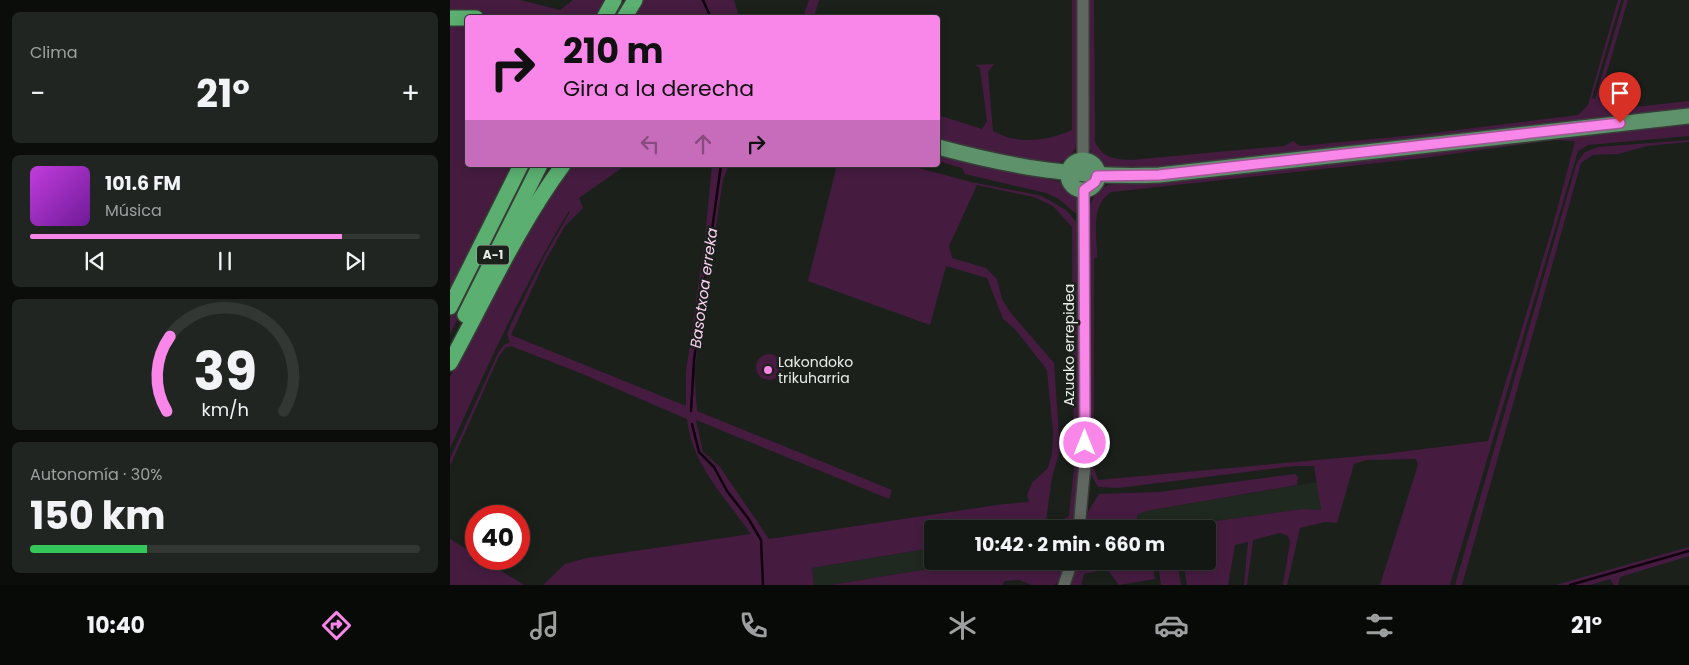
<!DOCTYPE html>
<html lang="es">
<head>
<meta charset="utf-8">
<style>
  :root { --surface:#141814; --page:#212522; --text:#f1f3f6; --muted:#9da0a0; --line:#333734; --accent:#f987e9 }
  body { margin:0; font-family:Poppins,sans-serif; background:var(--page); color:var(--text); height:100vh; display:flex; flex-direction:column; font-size:19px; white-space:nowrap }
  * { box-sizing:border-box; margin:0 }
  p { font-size:16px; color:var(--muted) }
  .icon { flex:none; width:28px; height:28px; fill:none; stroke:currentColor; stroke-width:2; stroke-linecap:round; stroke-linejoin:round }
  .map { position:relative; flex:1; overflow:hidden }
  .side { display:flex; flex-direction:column; gap:12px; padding:12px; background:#0b0d0b; width:450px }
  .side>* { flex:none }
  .banner { position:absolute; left:15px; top:15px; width:475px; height:152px; border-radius:5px; box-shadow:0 2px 12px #0003,0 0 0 1px var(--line); background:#f987e9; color:#111; overflow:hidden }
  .speed { position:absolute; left:15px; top:505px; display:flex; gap:10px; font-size:25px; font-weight:700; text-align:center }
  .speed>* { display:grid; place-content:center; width:65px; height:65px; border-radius:50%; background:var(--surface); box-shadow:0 2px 12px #0003,0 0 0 1px var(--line); line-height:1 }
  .speed .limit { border:8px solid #d22; background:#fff; color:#111 }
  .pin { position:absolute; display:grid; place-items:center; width:42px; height:42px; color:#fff; margin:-51px -21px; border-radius:50% 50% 50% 0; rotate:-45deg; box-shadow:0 0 5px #0007 }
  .pin .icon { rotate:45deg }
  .me { position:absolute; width:55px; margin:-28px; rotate:0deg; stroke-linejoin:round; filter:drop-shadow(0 0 4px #0008) }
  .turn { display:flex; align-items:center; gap:18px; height:105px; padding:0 15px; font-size:22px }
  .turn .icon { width:65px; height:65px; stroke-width:2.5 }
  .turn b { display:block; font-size:35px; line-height:42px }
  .lanes { display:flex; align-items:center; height:48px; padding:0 15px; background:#0003; justify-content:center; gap:25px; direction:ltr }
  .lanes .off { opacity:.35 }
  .big { font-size:38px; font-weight:700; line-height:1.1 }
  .side .card { flex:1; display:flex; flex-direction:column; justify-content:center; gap:8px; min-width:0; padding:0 18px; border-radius:8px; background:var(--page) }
  .side .dial { align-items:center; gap:0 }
  .dial svg { height:130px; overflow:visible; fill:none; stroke:var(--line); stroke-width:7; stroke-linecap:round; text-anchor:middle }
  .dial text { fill:var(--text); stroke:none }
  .song { display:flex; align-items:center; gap:15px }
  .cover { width:60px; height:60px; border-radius:8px; background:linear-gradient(135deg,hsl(290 70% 55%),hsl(280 70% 35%)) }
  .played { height:5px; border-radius:2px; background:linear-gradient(90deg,var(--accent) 80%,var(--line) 80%) }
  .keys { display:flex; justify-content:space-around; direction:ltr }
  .heat { display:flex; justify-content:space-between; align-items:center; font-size:28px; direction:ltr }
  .charge { height:8px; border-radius:4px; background:linear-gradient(90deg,#34c759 30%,var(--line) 0) }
  .trip { position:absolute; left:474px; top:520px; width:292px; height:50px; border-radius:5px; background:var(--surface); box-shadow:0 2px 12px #0003,0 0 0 1px var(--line); font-weight:700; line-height:50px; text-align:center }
  .tabs { display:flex; height:80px; justify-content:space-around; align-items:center; background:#080a08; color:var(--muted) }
  .tabs .icon { width:35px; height:35px }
  .tabs .active { color:var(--accent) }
  .tabs b { font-size:22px; color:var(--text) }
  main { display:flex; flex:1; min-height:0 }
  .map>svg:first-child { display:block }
  .built { fill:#1f2920 }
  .green { fill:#451c40; fill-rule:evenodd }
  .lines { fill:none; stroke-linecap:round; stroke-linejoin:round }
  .stream { stroke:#120010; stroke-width:2.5 }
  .minor-casing { stroke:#383c38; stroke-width:14 }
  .major-casing { stroke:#383c38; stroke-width:18 }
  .highway-casing { stroke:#383c38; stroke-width:18 }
  .minor { stroke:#606761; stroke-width:11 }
  .major { stroke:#5d926a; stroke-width:15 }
  .highway { stroke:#5baf70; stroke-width:15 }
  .route-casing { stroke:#a25897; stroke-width:12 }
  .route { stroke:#f987e9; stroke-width:9 }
  .poi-dot { fill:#f987e9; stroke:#1b201b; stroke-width:2 }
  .labels { text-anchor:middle; stroke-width:5; stroke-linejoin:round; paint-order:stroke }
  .shield { fill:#1b201b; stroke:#abafab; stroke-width:1 }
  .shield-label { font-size:12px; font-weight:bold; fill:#e9ece9 }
  .street-label { font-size:14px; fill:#e9ece9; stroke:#1b201b }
  .poi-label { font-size:14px; fill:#e9ece9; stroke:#1b201b; text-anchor:start }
  .water-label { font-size:15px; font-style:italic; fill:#fed2f6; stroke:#1b201b }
</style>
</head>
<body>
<main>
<section class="side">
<div class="card"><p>Clima</p>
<div class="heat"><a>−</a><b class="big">21°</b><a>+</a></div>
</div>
<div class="card">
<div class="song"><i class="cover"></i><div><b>101.6 FM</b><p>Música</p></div></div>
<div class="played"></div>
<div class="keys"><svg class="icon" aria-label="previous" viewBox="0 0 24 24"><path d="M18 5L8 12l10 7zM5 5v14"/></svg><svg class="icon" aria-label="pause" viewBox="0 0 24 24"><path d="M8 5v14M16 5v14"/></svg><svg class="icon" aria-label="next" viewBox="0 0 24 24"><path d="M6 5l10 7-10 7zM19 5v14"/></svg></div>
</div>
<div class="card dial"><svg viewBox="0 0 100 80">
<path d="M14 69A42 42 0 1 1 86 69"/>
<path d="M14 69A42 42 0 0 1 16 23" stroke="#f987e9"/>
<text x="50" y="56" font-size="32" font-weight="700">39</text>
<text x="50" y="72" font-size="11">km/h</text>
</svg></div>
<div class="card"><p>Autonomía · 30%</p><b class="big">150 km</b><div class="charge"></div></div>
</section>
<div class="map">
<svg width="1239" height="585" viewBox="0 0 1239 585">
  <rect width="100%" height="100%" fill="#1b201b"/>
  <g class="built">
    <polygon points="867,482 871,510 853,509 710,529 688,529 687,515 696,511"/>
    <polygon points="482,548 482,561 527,561 380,585 364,585 362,568"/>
  </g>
  <g class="green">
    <polygon points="0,0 70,0 110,10 123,0 155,0 145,17 51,18 26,12 0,12"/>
    <polygon points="194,0 284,0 289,17 183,18"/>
    <polygon points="359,0 369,0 364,17 353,17"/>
    <path d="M622,0h6l-1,145c-7,14 -14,18 -30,20l-109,-25v-25l44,14 5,-8 -7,-53 -5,-3 19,-1 -6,8 5,59c23,14 56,10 79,-1z"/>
    <path d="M639,0h5l1,142c9,17 19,17 36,18l153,-14 9,-5 7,5 126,-12 152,-19 10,-10 30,-105h3l-29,98 3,1 29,-99h4l-29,99 9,11 81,-9v8l-510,57c-19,2 -63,7 -80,-3 -6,-4 -8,-11 -10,-17z"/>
    <polygon points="17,20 18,165 61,165 0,289 0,21"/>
    <path d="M1239,121v15l-101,9 -10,6 -128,434h-70l38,-120 -2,-6 -50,1 -12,4 -17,59 -12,-1 -25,6 -13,57h-4l7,-43 -2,-6 -8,-3 -27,7 -6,45h-3l4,-43 -13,3 -7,40h-41l-4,-24h25v-32h-49l144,-20 18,1 -7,-44h-20l-176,22 -20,-1 -9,-16v-262c4,-12 7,-18 19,-24zM1104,140l21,1 -22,84 -65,216 -104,13 -286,26 -4,-11v-210l3,-2c0,-23 -7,-51 14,-65l312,-34z"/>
    <polygon points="1239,140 1239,142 1197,146 1168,154 1143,155 1131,163 1012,585 1005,585 1127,162 1135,152 1148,147"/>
    <polygon points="488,153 554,171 612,182 626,198 628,213 625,213 609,199 596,193 515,174 512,168 488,161"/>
    <polygon points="76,165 84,165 0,334 0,318"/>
    <path d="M120,165h56l-47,33 4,10 -18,18 -21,37 -33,72 175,71v-34l19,-135 7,-72h17l-6,15 -29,192 3,39 195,79 -3,9 -193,-79 7,32 17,15 49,72 235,-35 25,-2 -2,-7 5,-12 16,-15 4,-14 1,-21 -6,-63 -32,-41 -12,-10 -16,-41 -41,-12 -16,59 -122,-44 29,-116h70l64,17 71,14 24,14 12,14 2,231 -6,74h-142v19l-120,20 2,17h-271l22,-21 22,-6 164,-24c-26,-37 -59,-69 -64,-115l-107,-46 -69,-27 -6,2 -6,8 -49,110v-7l48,-106 6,-8 6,-3 -3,-7 4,-11 34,-69 25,-43 -1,-1c-47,76 -82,157 -119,237v-71l48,-92 49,-85zM527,185l57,12 19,9 19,21 2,242 -5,47 -14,8 -9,-3 6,-44 8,-27 -6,-87 -44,-51 -8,-13 -5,-20 -11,-11 -34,-10 -3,-12z"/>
    <circle cx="319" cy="367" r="13"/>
    <polygon points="845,474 848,477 847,485 696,511 687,515 688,529 635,529 638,512 649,494 709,492"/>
    <polygon points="0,539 26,555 26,559 32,559 74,585 0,585"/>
    <polygon points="1239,547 1239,556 1170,577 1168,585 1164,585 1160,579 1140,585 1106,585"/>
    <polygon points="527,561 616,561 611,577 605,585 582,585 569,580 555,581 552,585 380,585"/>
    <polygon points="629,561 702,561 705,579 669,585 657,569 634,574 631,585 621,585"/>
    <polygon points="727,561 731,585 711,585 708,563"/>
  </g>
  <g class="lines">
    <g class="stream">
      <polyline points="253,0 261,18"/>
      <polyline points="241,411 244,360 271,165"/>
      <polyline points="242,424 249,452 264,467 277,491 298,518 311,540 313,585"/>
      <polyline points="1120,585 1239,551"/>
    </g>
    <g class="minor-casing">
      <g id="minor">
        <polyline points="633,160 633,0"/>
        <polyline points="629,529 635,463 633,190"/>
        <polyline points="614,585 622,561"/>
      </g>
    </g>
    <g class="major-casing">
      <g id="major">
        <path d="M488,147c78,21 139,31 221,28l530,-59"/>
        <circle cx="633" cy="175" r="15"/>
      </g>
    </g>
    <g class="highway-casing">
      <g id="highway">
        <polyline points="0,18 26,18"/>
        <polyline points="154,18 164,0"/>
        <polyline points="174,18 185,0"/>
        <polyline points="0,307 71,165"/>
        <polyline points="15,315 90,165"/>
        <path d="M0,363c36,-66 68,-137 113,-198"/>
      </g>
    </g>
    <use href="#minor" class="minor"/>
    <use href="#major" class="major"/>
    <use href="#highway" class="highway"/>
  </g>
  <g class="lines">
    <g class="route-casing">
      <polyline id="route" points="635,443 634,190 645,182 647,176 709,175 1170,123"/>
    </g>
    <use href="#route" class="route"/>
  </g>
  <circle class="poi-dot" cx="318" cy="370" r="5"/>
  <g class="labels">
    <rect class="shield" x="27" y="245.5" width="32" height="19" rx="4"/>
    <g class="shield-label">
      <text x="43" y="259">A-1</text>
    </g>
    <g class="street-label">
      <text transform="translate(619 345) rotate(-90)" y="5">Azuako errepidea</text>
    </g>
    <g class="poi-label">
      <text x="328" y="367">Lakondoko<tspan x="328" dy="16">trikuharria</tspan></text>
    </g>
    <g class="water-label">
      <text transform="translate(254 288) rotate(-82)" y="5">Basotxoa erreka</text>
    </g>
  </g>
</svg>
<div class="speed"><div class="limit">40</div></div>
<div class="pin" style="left:1170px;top:123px;background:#d93025"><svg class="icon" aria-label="arrive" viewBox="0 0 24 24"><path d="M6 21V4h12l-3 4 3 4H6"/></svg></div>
<svg class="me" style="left:635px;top:443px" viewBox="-20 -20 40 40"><circle r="17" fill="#f987e9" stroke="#fff" stroke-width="3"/><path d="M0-11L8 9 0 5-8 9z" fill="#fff"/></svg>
<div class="trip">10:42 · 2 min · 660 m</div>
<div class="banner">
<div class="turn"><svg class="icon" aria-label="right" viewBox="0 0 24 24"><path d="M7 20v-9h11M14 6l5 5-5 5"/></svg><div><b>210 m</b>Gira a la derecha</div></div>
<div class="lanes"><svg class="icon off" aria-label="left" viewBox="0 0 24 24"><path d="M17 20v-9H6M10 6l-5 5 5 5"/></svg><svg class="icon off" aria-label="ahead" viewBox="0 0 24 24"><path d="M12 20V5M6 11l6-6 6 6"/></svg><svg class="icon" aria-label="right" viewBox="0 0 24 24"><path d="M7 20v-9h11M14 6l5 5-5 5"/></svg></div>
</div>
</div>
</main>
<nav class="tabs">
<b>10:40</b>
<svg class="icon active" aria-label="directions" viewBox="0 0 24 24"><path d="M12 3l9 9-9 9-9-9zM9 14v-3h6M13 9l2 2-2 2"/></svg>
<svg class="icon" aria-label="music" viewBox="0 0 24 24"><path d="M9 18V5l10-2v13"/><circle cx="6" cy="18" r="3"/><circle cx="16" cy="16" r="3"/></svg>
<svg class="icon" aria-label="phone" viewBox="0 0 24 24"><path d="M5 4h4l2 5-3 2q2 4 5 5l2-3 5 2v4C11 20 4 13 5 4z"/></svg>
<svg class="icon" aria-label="climate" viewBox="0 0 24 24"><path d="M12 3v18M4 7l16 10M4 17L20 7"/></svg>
<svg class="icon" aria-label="car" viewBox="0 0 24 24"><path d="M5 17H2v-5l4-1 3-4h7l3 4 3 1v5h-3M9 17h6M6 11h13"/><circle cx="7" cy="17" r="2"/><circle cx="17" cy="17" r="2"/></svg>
<svg class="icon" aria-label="filters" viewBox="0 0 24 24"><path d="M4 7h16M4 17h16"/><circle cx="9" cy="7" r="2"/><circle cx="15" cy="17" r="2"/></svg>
<b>21°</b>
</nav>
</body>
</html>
